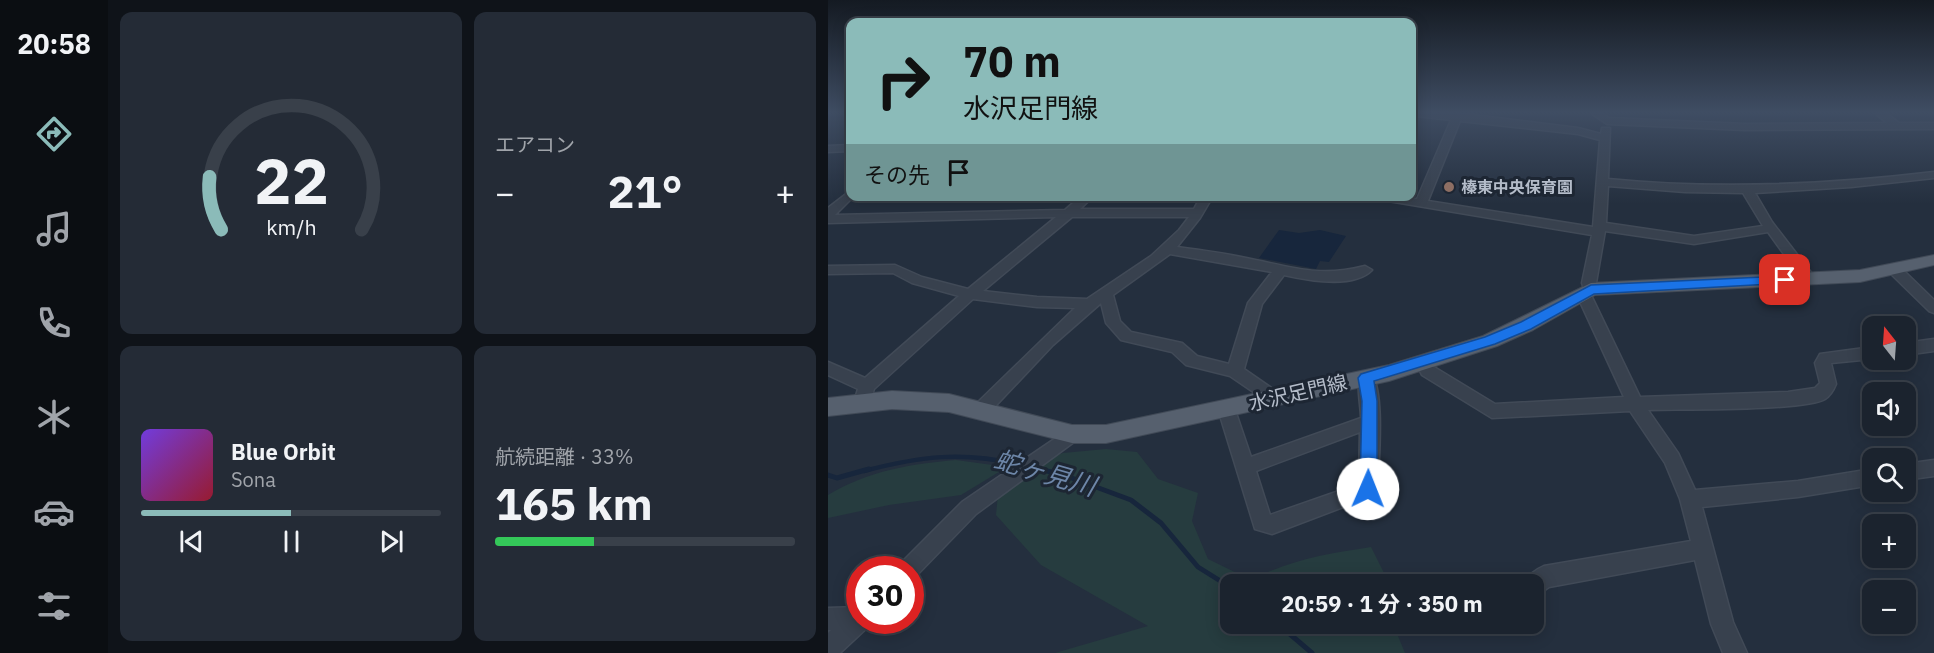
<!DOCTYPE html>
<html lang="ja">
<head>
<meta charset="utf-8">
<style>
  :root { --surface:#1b232e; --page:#242b36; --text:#f1f3f6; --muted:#a0a4aa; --line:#39404a; --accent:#8bbbb9 }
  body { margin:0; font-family:"IBM Plex Sans","Noto Sans JP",sans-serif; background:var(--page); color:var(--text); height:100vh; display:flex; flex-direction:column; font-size:22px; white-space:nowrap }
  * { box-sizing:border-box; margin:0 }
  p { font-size:20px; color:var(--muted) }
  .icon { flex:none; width:33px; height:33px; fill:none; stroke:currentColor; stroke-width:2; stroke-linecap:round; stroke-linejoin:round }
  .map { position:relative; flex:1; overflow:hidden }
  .side { display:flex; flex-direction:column; gap:12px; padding:12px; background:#0f1319; width:720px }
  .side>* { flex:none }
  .top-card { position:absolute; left:18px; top:18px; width:570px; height:183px; border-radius:12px; box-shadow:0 3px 15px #0003,0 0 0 2px var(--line); background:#8bbbb9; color:#111; overflow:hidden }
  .needle { width:39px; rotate:343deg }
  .tools { position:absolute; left:1034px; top:316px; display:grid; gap:12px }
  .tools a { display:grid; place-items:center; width:54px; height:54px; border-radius:12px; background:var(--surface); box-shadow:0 3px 15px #0003,0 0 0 2px var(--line); font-size:30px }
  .speed { position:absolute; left:18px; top:556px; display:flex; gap:12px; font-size:30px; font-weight:700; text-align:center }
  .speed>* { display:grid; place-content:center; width:78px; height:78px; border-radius:50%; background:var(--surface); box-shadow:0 3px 15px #0003,0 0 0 2px var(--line); line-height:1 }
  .speed .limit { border:9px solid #d22; background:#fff; color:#111 }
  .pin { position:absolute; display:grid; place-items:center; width:51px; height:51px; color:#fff; margin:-26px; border-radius:12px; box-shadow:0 3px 9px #0006 }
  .me { position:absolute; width:66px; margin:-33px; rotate:1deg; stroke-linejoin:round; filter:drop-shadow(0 0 4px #0008) }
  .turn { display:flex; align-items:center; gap:21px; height:126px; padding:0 18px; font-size:27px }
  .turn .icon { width:78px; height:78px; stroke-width:2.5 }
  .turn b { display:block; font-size:42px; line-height:51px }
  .then { display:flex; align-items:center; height:57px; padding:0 18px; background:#0003; gap:12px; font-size:22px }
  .big { font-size:45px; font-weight:700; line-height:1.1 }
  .side .card { flex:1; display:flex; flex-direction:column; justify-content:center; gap:9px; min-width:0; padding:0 21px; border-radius:12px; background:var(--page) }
  .side .dial { align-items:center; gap:0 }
  .dial svg { height:156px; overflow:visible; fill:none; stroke:var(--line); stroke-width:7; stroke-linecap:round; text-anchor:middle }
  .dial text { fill:var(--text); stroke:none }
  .song { display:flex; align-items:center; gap:18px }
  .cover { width:72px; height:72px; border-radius:9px; background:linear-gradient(135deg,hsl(260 70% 55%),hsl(350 70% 35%)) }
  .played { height:6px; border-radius:3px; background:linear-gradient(90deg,var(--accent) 50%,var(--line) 50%) }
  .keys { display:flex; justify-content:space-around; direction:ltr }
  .heat { display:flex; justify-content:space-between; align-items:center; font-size:33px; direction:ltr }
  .charge { height:9px; border-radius:4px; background:linear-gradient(90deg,#34c759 33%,var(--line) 0) }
  .side .tiles { flex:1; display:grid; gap:12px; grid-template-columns:repeat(2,1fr) }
  .trip { position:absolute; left:392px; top:574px; width:324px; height:60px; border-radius:12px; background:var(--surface); box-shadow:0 3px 15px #0003,0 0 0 2px var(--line); font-weight:700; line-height:60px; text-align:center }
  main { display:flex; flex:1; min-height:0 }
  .dock { display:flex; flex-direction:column; width:108px; justify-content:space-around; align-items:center; background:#0b0e12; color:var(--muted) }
  .dock .icon { width:42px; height:42px }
  .dock .on { color:var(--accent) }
  .dock b { font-size:27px; color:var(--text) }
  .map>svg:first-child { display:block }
  .green { fill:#263c3f }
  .water { fill:#17263c }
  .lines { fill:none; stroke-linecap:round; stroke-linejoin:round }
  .stream-far1 { stroke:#17263c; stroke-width:4.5 }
  .stream { stroke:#17263c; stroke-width:5 }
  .minor-casing { stroke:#414a57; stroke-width:3 }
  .major-casing { stroke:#414a57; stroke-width:2 }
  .minor { fill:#38414e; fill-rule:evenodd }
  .major { fill:#56606e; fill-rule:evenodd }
  .route { fill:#1a73e8; stroke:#114b97; stroke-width:1.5 }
  .education-dot { fill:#8d6e63; stroke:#1d2633; stroke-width:2 }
  .labels { text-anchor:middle; stroke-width:6; stroke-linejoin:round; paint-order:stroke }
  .far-poi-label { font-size:16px; font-weight:bold; fill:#b4bcc9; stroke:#1d2633; text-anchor:start }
  .street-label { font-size:20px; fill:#b4bcc9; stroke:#1d2633 }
  .near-water-label { font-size:26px; font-style:italic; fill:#6d86a8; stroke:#1d2633 }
</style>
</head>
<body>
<main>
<nav class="dock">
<b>20:58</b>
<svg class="icon on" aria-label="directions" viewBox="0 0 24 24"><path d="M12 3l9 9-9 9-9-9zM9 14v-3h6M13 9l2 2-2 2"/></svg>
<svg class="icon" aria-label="music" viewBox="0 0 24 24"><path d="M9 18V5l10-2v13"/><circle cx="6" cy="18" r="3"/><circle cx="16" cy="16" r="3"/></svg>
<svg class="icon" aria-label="phone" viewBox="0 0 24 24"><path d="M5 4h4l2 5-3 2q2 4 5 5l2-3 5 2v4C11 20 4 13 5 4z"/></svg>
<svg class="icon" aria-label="climate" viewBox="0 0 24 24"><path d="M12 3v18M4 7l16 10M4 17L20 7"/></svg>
<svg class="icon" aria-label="car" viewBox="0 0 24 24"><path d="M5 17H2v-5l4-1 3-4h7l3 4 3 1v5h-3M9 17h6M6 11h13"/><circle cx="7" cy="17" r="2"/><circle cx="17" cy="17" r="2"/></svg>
<svg class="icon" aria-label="filters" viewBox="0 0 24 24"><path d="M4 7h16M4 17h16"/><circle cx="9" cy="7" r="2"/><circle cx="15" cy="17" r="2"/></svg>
</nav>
<section class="side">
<div class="tiles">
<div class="card dial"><svg viewBox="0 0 100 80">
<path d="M14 69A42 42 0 1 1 86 69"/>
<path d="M14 69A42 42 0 0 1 8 42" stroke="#8bbbb9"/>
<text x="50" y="56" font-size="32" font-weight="700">22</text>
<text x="50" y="72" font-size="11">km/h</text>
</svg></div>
<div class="card"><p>エアコン</p>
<div class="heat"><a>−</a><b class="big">21°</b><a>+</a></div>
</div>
<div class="card">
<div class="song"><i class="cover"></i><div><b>Blue Orbit</b><p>Sona</p></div></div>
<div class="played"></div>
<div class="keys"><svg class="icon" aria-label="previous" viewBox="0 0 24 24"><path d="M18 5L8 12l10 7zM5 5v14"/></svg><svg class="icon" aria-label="pause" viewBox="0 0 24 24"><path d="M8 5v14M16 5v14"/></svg><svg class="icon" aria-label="next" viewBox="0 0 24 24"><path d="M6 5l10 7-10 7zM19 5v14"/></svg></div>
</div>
<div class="card"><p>航続距離 · 33%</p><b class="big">165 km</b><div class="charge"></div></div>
</div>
</section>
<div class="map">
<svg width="1106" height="653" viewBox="0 0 1106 653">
  <rect width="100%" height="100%" fill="#242f3e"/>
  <g class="green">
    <path d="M278,449l31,3 21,27 40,14 -6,28 16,38 43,21c41,-21 76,-26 120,-33l15,30v8h-156v39h163l12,29h-350l93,-27 -107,-61 -45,-50 2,-21 44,-34 21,-7z"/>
    <path d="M128,460l51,7 -46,28 -72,10 -61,13v-23c40,-24 82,-31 128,-35z"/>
  </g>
  <polygon class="water" points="451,230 471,233 492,230 518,236 501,262 492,261 488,269 431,258"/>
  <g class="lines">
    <g class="stream-far1">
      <polyline points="206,468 218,471"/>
      <path d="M36,471c57,-15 99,-20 157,-6"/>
    </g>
    <g class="stream">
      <polyline points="212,469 241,477 303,500 333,523 370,567 402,587"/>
      <polyline points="0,475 9,478 41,469"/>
      <polyline points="450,624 484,653"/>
    </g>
    <g class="minor-casing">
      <g id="minor">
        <path d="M584,113h45l121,15 23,6 1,-6h8l-2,51c110,11 217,6 326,-7v6l-83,9 -96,6 17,29 44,57 -7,4 -5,-1 -36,-50 -74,12 -89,-13 -9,52 2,6 -8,4 50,104 148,-5 27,-4 5,-5 -5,-20 5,-9 52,-7v12l-41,4 5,21c-2,5 -6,12 -11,15 -19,12 -147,10 -177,11l30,43 17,37 103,-9 74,-12v16l-74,12 -96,10 31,115 14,31h-24l-12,-29 -16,-64 -146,27 -16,11v-13h-10c4,-9 12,-15 21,-19l147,-25 -11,-42 -15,-36 -35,-52 -138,7 -70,-43 -2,-4 2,-4h12l61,37 129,-7 -48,-104 8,-4 -2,-6 10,-48 -216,-36 -2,-3 43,3 34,-79 -35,-4zM632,121l118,13 22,6 -7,87 -165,-26zM780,186l77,6 58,1 20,33 -69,10 -88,-13z"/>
        <polygon points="763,113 774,113 781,118 917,124 1059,123 1047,113 1058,113 1071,123 1106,123 1106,129 917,130 779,124"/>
        <polygon points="22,145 22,151 0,152 0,146"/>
        <path d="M22,191v5h4l-19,19 230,-5 16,-14h13l-14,13h114l7,-13h12l-13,22 -23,29c23,3 46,6 69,11 46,9 72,20 119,8l7,4c-18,19 -66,10 -88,5l-22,29 -18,65 36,25 2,5 -2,5 -6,2 -44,-30 -44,-11 -14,-13 -51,-12 -15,-17 -5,-20 -48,42 -66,70 -6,2 -6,-2 -3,-5 3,-5 100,-97 -38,-1 -64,-8 -99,90 -6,18 -6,2 -6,-2 -2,-5 4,-13 -30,-14v-13l37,16 94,-82 -47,-13 -19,-10 -65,1v-8l67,-1 27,12 46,12 88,-72 -228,6v-15zM244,217h117l-10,13 -28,26 -64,43 -50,-2 -54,-6zM342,254l102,18 -24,31 -19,61 -32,-8 -15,-13 -51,-11 -11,-11 -7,-26z"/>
        <polygon points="1067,266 1072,267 1106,300 1106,313 1101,311 1062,273 1060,270"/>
        <polygon points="1106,339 1106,351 1077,355 1077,343"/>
        <path d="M538,372l6,2c13,23 6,87 6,115l-3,6 -103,39 -17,-5 -37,-120 3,-5 6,-2 6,2 18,53 110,-39c0,-12 -5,-35 -1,-44zM532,432l-1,52 -89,31 -14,-44z"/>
        <polygon points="244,427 250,429 253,434 250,439 148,514 87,577 82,579 82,570 69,570 73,563 134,502"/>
        <polygon points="1106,460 1106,476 1077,480 1077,464"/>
        <polygon points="32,607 32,621 42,621 40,627 12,653 0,653 0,633 3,630 0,630 0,608"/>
      </g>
    </g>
    <g class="major-casing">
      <polygon id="major" points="1106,255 1106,265 1032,282 767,295 705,330 669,346 561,381 278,443 244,443 121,412 64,409 0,416 0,398 64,391 121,394 244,425 278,425 561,365 655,336 763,283 1032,270"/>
    </g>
    <use href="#minor" class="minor"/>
    <use href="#major" class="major"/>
  </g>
  <linearGradient id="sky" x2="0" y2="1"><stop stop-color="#141a22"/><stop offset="0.55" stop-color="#3f4d63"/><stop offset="1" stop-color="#3f4d63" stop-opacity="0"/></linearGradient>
  <rect width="1106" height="204" fill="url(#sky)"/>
  <polygon class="route" points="957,276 962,277 962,283 766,294 703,329 667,344 546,381 549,401 549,489 547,494 540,497 534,494 532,489 534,401 530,378 533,374 657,337 693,322 763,285"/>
  <circle class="education-dot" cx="621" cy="187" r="6"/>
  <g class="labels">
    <g class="far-poi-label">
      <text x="633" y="193">榛東中央保育園</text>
    </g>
    <g class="street-label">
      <text transform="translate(470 393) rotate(-13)" y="7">水沢足門線</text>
    </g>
    <g class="near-water-label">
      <text transform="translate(217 473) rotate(16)" y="9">蛇ヶ見川</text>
    </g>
  </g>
</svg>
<div class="tools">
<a><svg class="needle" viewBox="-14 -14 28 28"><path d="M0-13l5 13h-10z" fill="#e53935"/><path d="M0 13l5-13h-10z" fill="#a0a4aa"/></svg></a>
<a><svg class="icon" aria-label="sound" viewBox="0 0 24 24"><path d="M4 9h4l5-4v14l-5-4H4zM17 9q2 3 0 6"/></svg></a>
<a><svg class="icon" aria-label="search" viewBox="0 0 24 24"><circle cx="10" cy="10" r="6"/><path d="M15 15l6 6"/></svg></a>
<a>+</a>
<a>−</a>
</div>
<div class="speed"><div class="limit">30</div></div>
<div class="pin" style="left:957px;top:280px;background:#d93025"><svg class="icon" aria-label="arrive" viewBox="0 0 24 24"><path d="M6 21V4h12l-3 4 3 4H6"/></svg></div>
<svg class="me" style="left:540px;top:489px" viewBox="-20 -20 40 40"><circle r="19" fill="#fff"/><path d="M0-13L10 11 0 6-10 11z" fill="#1a73e8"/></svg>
<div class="trip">20:59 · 1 分 · 350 m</div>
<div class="top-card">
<div class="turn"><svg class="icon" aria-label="right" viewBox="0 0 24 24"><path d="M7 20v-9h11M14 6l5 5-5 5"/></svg><div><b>70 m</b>水沢足門線</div></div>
<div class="then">その先<svg class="icon" aria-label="arrive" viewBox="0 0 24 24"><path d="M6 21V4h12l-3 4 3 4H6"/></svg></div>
</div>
</div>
</main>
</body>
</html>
